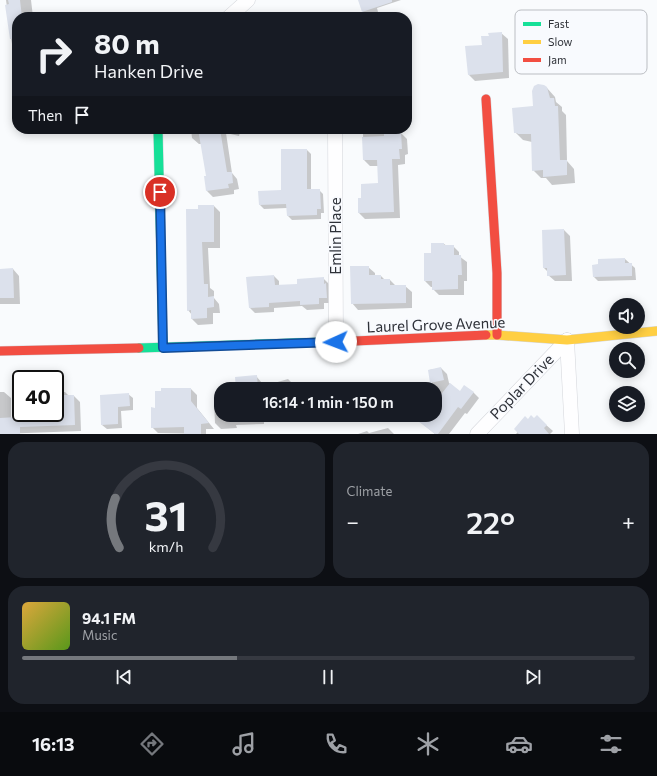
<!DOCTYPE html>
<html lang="en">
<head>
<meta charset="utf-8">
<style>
  :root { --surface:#171b24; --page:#20242c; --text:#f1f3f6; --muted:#9ea1a6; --line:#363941; --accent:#75787d }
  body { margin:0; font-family:Commissioner,sans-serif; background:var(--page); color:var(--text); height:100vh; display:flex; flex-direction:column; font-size:15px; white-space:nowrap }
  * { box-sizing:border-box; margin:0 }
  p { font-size:13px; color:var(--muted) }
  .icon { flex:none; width:22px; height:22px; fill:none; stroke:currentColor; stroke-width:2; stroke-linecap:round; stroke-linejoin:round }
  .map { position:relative; height:434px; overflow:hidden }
  .details { display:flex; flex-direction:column; gap:8px; padding:8px; background:#0d0f14; flex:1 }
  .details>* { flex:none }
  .banner { position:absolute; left:12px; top:12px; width:400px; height:122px; border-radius:16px; box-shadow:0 2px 10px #0003; background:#171b24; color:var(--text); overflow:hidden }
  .fabs { position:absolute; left:609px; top:298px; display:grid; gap:8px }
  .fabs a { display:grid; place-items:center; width:36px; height:36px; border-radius:50%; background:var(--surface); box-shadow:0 2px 10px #0003; font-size:20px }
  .speed { position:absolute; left:12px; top:370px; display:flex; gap:8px; font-size:20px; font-weight:700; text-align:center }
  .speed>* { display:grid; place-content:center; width:52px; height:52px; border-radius:50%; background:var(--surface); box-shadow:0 2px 10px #0003; line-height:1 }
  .speed .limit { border:2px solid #111; border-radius:6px; background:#fff; color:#111 }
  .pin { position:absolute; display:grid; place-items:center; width:34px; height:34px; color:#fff; margin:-17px; border:2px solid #fff; border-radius:50%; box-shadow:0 1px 4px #0007 }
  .me { position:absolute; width:44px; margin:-22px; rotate:268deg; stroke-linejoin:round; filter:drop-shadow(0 0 3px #0008) }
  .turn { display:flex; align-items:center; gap:14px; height:84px; padding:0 16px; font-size:18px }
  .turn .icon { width:52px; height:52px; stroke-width:2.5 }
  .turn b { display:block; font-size:28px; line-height:34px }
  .then { display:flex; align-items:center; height:38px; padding:0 16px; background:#0003; gap:8px; font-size:15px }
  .big { font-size:30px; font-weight:600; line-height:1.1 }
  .details .card { flex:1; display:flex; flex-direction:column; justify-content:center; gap:6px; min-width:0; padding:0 14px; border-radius:16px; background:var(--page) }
  .details .dial { align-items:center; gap:0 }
  .dial svg { height:104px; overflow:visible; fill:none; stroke:var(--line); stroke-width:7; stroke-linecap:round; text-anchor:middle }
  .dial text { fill:var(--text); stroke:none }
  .song { display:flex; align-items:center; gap:12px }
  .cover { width:48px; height:48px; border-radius:6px; background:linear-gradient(135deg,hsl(40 70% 55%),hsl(90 70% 35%)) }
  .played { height:4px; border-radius:2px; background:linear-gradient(90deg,var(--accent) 35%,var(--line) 35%) }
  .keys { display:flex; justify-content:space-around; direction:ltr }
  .heat { display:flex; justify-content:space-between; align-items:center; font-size:22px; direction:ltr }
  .details .tiles { flex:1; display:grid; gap:8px; grid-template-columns:1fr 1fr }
  .card:last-child { grid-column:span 2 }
  .trip { position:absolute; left:214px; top:382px; width:228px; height:40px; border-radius:16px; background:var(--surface); box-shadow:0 2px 10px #0003; font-weight:600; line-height:40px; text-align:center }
  .dock { display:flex; height:64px; justify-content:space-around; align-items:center; background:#090b0e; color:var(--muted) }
  .dock .icon { width:28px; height:28px }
  .dock .active { color:var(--accent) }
  .dock b { font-size:18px; color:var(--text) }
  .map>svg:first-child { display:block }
  .shadow { fill:#0003 }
  .building { fill:#dce1ec }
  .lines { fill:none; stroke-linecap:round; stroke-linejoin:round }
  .street-casing { stroke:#d4d6db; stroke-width:15 }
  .fast-casing { stroke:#d4d6db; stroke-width:10 }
  .slow-casing { stroke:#d4d6db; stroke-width:10 }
  .jam-casing { stroke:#d4d6db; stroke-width:10 }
  .street { stroke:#fefeff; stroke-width:14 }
  .fast { stroke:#16e098; stroke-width:9 }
  .slow { stroke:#ffcf43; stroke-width:9 }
  .jam { stroke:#f24e42; stroke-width:9 }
  .route-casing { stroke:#114b97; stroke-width:10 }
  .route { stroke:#1a73e8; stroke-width:7 }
  .labels { text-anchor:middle; stroke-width:3; stroke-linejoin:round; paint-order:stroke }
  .street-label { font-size:15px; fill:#2e3138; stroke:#f8fafe }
  .key { fill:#f8fafe; stroke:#bbbec3; stroke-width:1 }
  .key-label { font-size:11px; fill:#2e3138 }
</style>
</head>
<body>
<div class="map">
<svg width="657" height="434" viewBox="0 0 657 434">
  <rect width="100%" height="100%" fill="#f9fbfd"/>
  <g class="shadow">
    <polygon points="6,0 31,0 33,17 17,17 17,49 12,44"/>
    <polygon points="359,0 401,0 377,8 378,12 367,16 363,12"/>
    <polygon points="501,33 508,39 509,78 475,81 469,75 483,46 490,37"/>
    <polygon points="547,88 555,97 556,102 562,107 562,111 566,115 567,161 574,169 575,183 552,185 546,178 541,178 533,170 532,142 523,140 515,132"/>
    <polygon points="191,129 241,129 239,136 226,133 232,173 237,179 239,189 234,190 234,194 213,197 207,191 207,177 202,144 199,144 192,138"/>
    <polygon points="261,129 280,129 280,134 265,133"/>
    <polygon points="401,133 407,139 408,154 405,155 405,164 398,165 400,218 365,219 359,213 362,199 379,184 379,166 370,166 364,160 363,134"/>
    <polygon points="307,150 311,154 311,190 319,190 323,194 324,213 321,213 321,219 292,220 288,216 287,208 264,209 260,205 282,191"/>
    <polygon points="214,206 220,212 220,248 208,248 210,288 214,291 214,298 219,304 220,313 213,313 213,324 198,325 192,319 192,315 188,310 199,209"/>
    <polygon points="564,230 570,236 572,281 555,281 548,275 548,272 544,268"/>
    <polygon points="444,244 447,246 453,246 459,252 459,256 467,262 467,281 464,281 464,295 439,295 433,289 433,287 431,287 425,281 432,254"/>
    <polygon points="625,259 635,268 636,280 598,281 594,277"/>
    <polygon points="368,267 375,273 375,276 381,276 385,280 390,280 396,286 405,286 412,292 412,308 358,310 352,303"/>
    <polygon points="13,269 19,276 20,304 0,304 0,270"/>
    <polygon points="274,276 279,281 279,286 298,285 323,278 329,284 331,303 324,303 324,309 307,310 302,306 274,308 274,312 255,313 250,308 247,277"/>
    <polygon points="441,368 447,374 449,383 460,392 473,392 479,398 467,414 465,413 449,434 435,434 418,420 421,415 435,415 435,389 433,389 429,370"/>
    <polygon points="256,376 262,383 262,389 237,389"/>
    <polygon points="288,379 292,383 294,389 275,389 274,383"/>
    <polygon points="191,389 197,395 197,408 214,429 206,429 206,434 158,433 152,427 156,409"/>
    <polygon points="218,391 221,391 221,415 264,415 264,424 236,425 237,428 221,429 215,423 214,402 219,401"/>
    <polygon points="0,392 4,392 11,398 11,418 36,417 36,413 55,413 55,392 65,392 69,396 74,396 80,402 81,431 0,434"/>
    <polygon points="128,394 133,398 133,410 121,411 122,428 107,429 102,425"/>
    <polygon points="537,417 553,431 550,434 516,434 528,420 534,419"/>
    <polygon points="388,428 394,434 358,434 367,431 369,433"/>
  </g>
  <g class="building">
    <polygon points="8,0 20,0 22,17 17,17 17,39 10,39 5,5 9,4"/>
    <polygon points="358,0 392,0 392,2 362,12"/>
    <polygon points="502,32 503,72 468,75 465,46 482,45 481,36 489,36 488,33"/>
    <polygon points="538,84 544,85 547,87 550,98 554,98 555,106 558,106 560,160 567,160 567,175 543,177 543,170 532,171 531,134 518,134 517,133 514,133 512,108 533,106 532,91 534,86"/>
    <polygon points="198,129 220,129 227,172 232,172 233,183 228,184 229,188 206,191 204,176 206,176"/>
    <polygon points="384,132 401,132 402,149 399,149 400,159 392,159 394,212 358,213 358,198 361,198 361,184 378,183 377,160 363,160 362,137 384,136"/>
    <polygon points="281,149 307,149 307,189 320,189 321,209 317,209 317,215 287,216 286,204 259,205 258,191 281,190"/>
    <polygon points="198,205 214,205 214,242 202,242 204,284 208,284 208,297 214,296 214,307 207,308 207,318 191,319 191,310 187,311 186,209 198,209"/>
    <polygon points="564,229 566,275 547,276 547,268 543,268 542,230"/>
    <polygon points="431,243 444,243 444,245 454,245 454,255 461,255 462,275 458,275 458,289 432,290 432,281 424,281 424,253 431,253"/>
    <polygon points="625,258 625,263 632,263 632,276 593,277 592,265 598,264 598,259"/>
    <polygon points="350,266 369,266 369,275 381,275 381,279 390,279 390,285 406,285 406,303 351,304"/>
    <polygon points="13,268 14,298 0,298 0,269"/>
    <polygon points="274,275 275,285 297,284 297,279 324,277 324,284 326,283 327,298 319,298 319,304 300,305 300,301 269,303 269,307 249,308 246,277"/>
    <polygon points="441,367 444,380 430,383 428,370"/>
    <polygon points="257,375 258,389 236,389 235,377"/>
    <polygon points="450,383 460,391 464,385 474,392 461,409 458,407 438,434 435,434 410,415 435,415 435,402"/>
    <polygon points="161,388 191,388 191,401 209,423 201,424 201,434 184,434 184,427 151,428 151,407 155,408 155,391 161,391"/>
    <polygon points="129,393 130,406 118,407 118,424 101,425 100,395"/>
    <polygon points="55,395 74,395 75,425 20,427 20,434 0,434 0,418 35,416 35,413 55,413"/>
    <polygon points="531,415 534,418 537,415 547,425 544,428 549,434 519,434 514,429 525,416 528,419"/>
  </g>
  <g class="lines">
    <g class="street-casing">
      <g id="street">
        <polyline points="229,17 248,0"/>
        <polyline points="335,129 336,342"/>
        <polyline points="567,340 572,434"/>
        <polyline points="477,434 567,340"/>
      </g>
    </g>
    <g class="fast-casing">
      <g id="fast">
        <polyline points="158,129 163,348"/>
        <polyline points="139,348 355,341"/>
      </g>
    </g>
    <g class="slow-casing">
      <polyline id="slow" points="486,335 497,335 567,340 657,331"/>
    </g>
    <g class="jam-casing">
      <g id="jam">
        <polyline points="486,99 497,273 497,335"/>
        <polyline points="355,341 486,335"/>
        <polyline points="0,351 139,348"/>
      </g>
    </g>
    <use href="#street" class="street"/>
    <use href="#fast" class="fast"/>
    <use href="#slow" class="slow"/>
    <use href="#jam" class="jam"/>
  </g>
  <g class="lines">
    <g class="route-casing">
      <polyline id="route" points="160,192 163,348 336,342"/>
    </g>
    <use href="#route" class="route"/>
  </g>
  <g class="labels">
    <g class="street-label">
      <text transform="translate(336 236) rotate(-90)" y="5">Emlin Place</text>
      <text transform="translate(436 325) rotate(-2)" y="5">Laurel Grove Avenue</text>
      <text transform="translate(522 387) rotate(-46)" y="5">Poplar Drive</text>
    </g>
  </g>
  <rect x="515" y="10" width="132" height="64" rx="6" class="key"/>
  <rect x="523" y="22" width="18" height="4" fill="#16e098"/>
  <rect x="523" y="40" width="18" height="4" fill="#ffcf43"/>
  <rect x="523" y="58" width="18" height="4" fill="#f24e42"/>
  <g class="key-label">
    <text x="548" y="28">Fast</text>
    <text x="548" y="46">Slow</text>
    <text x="548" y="64">Jam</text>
  </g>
</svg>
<div class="fabs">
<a><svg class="icon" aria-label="sound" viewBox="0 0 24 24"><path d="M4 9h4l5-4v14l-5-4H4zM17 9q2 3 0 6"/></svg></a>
<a><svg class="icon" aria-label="search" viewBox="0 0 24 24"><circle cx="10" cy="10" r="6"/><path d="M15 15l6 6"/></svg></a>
<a><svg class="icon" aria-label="layers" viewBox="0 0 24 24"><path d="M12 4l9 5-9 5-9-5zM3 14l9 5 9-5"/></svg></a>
</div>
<div class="speed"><div class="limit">40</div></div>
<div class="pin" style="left:160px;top:192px;background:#d93025"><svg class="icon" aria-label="arrive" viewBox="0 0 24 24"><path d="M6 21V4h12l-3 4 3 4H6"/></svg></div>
<svg class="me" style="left:336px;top:342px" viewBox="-20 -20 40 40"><circle r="19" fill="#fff"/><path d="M0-13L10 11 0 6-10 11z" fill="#1a73e8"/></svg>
<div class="trip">16:14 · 1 min · 150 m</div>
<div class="banner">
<div class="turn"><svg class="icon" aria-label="right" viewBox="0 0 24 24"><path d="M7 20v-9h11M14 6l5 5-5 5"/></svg><div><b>80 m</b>Hanken Drive</div></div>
<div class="then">Then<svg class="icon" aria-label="arrive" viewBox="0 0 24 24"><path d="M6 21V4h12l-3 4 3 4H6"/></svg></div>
</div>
</div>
<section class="details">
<div class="tiles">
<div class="card dial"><svg viewBox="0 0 100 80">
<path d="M14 69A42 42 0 1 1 86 69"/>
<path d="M14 69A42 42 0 0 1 11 31" stroke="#75787d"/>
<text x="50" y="56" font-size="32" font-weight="700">31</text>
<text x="50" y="72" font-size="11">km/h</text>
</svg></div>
<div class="card"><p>Climate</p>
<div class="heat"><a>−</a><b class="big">22°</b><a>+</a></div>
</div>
<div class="card">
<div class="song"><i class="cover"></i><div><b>94.1 FM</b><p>Music</p></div></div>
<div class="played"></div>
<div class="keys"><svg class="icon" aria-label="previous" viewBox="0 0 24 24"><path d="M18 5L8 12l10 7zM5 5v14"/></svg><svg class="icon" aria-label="pause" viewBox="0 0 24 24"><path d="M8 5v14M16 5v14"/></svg><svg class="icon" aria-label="next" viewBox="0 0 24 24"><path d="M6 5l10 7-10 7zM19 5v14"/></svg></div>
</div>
</div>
</section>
<nav class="dock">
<b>16:13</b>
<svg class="icon active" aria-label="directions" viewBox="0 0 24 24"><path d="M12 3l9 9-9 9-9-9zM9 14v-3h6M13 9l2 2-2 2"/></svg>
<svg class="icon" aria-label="music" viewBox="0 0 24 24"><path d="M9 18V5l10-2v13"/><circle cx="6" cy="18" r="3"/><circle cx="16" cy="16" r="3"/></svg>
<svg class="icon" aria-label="phone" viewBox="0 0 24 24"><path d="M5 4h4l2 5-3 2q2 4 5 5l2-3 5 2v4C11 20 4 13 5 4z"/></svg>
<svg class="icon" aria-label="climate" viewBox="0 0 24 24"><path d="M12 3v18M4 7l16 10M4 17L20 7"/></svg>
<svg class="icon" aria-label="car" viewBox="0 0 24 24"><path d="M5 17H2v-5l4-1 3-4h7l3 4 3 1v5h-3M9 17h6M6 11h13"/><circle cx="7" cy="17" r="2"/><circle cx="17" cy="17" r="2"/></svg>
<svg class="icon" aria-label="filters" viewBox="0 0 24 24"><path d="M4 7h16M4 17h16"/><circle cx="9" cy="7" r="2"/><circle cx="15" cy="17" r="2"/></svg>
</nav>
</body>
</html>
